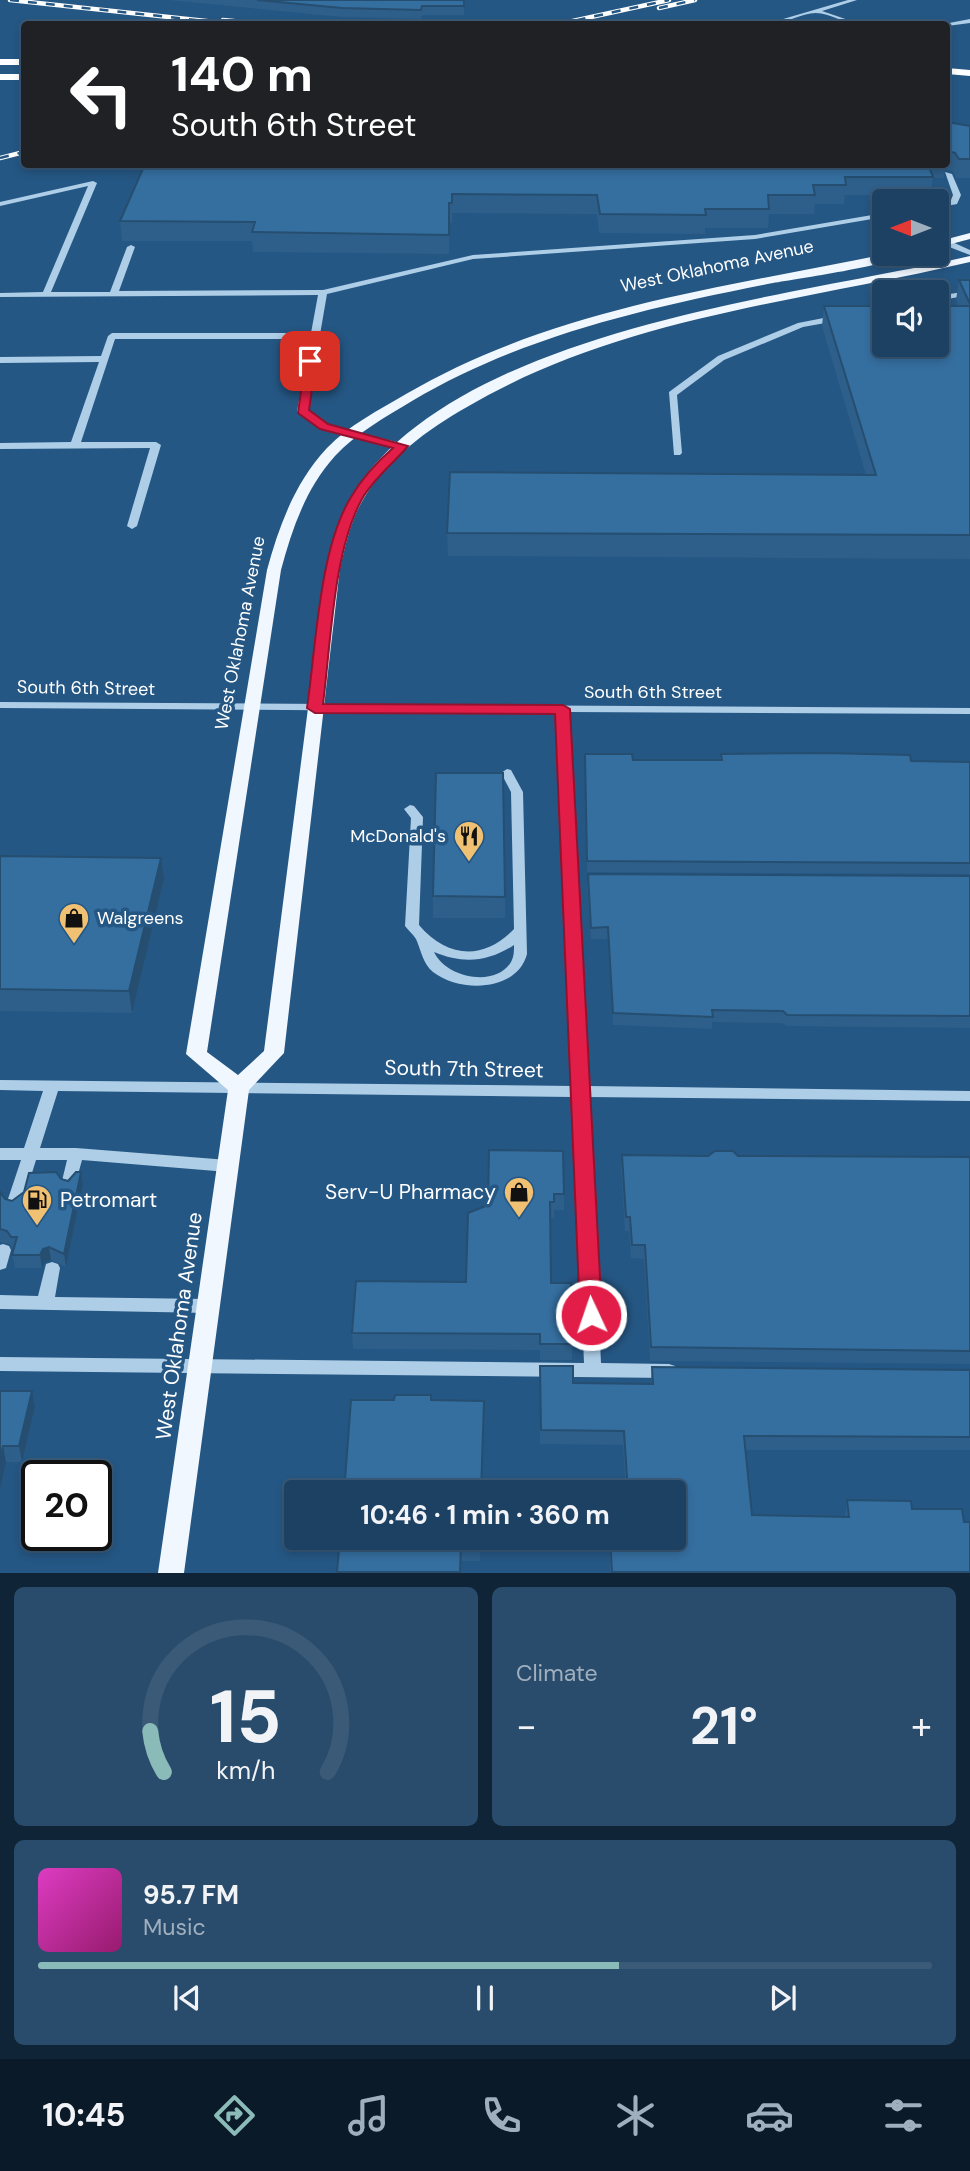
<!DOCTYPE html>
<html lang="en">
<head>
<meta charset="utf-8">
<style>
  :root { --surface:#1c4163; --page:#294c6c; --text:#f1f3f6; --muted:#a0afbe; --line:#3a5a78; --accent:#8bbbb9 }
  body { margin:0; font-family:"DM Sans",sans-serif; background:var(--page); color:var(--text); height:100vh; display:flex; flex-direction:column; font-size:26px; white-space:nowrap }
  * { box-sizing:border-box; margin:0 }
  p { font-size:23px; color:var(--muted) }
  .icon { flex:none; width:38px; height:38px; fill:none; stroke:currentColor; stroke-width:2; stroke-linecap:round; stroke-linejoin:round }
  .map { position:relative; height:1573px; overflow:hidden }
  .panel { display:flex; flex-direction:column; gap:14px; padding:14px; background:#0f2436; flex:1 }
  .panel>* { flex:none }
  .hud { position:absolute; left:21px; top:21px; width:929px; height:147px; border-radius:7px; box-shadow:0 4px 10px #0003,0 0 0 2px var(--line); background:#202124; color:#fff; overflow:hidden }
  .needle { width:46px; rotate:270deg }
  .tools { position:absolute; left:872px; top:189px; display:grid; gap:14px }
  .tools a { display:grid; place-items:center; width:77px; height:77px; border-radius:7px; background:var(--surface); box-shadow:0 4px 10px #0003,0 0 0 2px var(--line); font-size:35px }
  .speed { position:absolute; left:21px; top:1460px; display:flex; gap:14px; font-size:35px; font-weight:700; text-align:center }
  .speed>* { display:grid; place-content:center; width:91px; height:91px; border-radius:50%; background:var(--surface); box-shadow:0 4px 10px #0003,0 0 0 2px var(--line); line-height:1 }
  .speed .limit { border:4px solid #111; border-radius:10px; background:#fff; color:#111 }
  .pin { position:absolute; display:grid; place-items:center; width:60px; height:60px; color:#fff; margin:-30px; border-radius:14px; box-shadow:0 4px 10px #0006 }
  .me { position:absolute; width:77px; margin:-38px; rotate:357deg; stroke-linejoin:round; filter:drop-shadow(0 0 5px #0008) }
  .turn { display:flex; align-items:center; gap:24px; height:147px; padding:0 35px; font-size:32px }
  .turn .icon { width:91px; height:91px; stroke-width:2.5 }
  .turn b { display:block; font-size:49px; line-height:60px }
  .big { font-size:52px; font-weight:700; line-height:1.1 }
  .panel .card { flex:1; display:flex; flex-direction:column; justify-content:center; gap:10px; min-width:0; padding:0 24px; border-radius:10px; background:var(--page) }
  .panel .dial { align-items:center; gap:0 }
  .dial svg { height:182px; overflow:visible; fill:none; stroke:var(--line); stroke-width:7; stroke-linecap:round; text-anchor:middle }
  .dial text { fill:var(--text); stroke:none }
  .song { display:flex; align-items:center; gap:21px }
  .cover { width:84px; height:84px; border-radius:10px; background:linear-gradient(135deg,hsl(310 70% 55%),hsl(320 70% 35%)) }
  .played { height:7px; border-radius:4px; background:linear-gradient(90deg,var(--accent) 65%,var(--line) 65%) }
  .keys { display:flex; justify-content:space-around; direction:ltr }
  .heat { display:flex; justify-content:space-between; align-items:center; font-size:38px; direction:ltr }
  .panel .tiles { flex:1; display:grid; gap:14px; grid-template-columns:1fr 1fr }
  .card:last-child { grid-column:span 2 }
  .trip { position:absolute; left:284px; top:1480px; width:402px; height:70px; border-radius:7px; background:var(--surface); box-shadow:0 4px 10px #0003,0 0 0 2px var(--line); font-weight:700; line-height:70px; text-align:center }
  .menu { display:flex; height:112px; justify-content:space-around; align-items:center; background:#0b1a28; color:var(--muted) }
  .menu .icon { width:49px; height:49px }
  .menu .on { color:var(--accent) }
  .menu b { font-size:32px; color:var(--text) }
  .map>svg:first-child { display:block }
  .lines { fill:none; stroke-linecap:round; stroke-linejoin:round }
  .minor { fill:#aecee8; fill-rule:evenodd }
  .major { fill:#f0f7fe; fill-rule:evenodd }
  .highway { fill:#fff; fill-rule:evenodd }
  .rail-casing { stroke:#fff; stroke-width:4.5 }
  .rail { stroke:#255784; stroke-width:2.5; stroke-dasharray:9; stroke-linecap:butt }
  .wall { fill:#2e5f8a }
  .shaded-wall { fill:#254e70 }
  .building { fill:#356fa0; stroke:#254e70; stroke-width:2 }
  .route { fill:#e11d48; stroke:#92132f; stroke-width:2 }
  .labels { text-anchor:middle; stroke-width:7; stroke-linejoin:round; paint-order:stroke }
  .street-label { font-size:18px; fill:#fff; stroke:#255784 }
  .poi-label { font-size:18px; fill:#fff; stroke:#255784; text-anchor:end }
  .near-street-label { font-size:21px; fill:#fff; stroke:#255784 }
  .near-poi-label { font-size:21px; fill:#fff; stroke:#255784; text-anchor:end }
</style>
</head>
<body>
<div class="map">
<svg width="970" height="1573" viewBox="0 0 970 1573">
  <rect width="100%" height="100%" fill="#255784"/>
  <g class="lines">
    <g class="minor">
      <path d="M848,0h9l-35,11 38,13c-16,0 -30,-11 -44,-11 -16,0 -33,13 -50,11z"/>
      <polygon points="970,19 970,23 947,26 944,24"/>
      <polygon points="945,172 952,174 961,195 957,204 936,208 936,204 951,200 953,195"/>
      <polygon points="93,181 97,183 51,292 110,292 127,247 131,245 135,247 119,291 323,290 473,255 755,235 884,213 884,217 755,239 473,259 327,294 307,410 327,425 405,444 405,448 402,449 321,429 299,413 297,411 310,339 115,339 81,442 156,442 161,445 137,526 132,529 127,526 150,448 0,449 0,443 71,442 99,362 0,363 0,357 101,356 108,336 112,333 311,333 318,295 0,297 0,293 43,292 88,186 0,206 0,202"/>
      <polygon points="944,241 950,241 970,250 970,255 944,245"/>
      <polygon points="970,291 970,295 936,301 936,296"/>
      <polygon points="839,315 842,316 842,320 803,327 724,360 677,395 682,453 680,455 674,455 669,392 718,356 798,323"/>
      <polygon points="0,702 970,708 970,714 569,712 587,1086 970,1091 970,1101 588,1097 601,1363 669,1364 675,1366 678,1371 675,1376 669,1378 0,1371 0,1357 584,1363 573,1097 58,1091 40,1148 76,1148 228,1160 233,1162 236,1166 233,1170 228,1172 82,1160 74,1189 69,1191 64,1189 61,1185 67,1160 36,1160 22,1205 20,1209 14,1211 8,1209 6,1205 21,1160 0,1160 0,1148 24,1148 43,1091 0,1090 0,1080 573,1086 557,712 0,708"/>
      <path d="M507,769l4,1 12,22 4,162c-10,38 -67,39 -94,18 -10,-8 -12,-22 -17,-33 -3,-5 -8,-9 -11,-13l6,-108 -7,-9 6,-4 4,1 9,11 -4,108c28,33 65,36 95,4l-3,-137 -10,-19zM514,945c0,6 0,12 -3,17 -15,26 -65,16 -77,-10 29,12 54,10 80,-7z"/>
      <polygon points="3,1244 9,1246 11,1250 6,1268 0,1270 0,1245"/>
      <polygon points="52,1262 58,1264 60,1268 55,1297 208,1299 214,1301 216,1306 214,1311 208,1313 0,1309 0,1295 38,1296 46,1264"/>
    </g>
    <g class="major">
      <polygon points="970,233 970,239 936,248 936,242"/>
      <path d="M886,254h21c-15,11 -110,25 -134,29 -126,25 -249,52 -361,118 -26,16 -56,32 -77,55 -29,32 -43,73 -54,114l-74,482 31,23 26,-24 62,-483c5,-24 11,-48 24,-70 104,-170 440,-200 620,-242v6c-170,40 -350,55 -503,145 -40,23 -79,51 -103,91 -13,21 -18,46 -24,70l-56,485 -35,37 -65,483h-26l70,-483 -42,-36 81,-484c12,-44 28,-88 60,-122 22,-23 52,-38 79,-54 147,-86 316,-106 480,-140z"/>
    </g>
    <g class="highway">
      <rect x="0" y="59" width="24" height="6"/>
      <polygon points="947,68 970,70 970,76 947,74"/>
      <rect x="0" y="74" width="24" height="6"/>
    </g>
    <g class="rail-casing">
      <g id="rail">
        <polyline points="10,0 234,24"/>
        <polyline points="659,8 695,0"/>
        <polyline points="223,20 262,24"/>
        <polyline points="559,24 669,0"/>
        <polyline points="0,158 24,152"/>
      </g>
    </g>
    <use href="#rail" class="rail"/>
  </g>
  <g class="wall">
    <polygon points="168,0 464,0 464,15 422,15 421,19 342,17"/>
    <polygon points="947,122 970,126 970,178 956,178 953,171 945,170 944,178 933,178 930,195 845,195 844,204 815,204 814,214 769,214 768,228 705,228 705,234 599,233 597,214 452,213 452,223 449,223 449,254 253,252 252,241 122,241 120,221 145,164 947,164"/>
    <polygon points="959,280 970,280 970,559 448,556 447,533 866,475 822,326 824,306 959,306 956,300"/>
    <polygon points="585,754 633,760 720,760 721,754 911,761 970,762 970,874 587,872"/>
    <polygon points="0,856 164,879 132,1013 0,1011"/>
    <polygon points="588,874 970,876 970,1028 786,1026 782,1023 712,1022 712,1029 613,1025 608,939 591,939 587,886"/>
    <polygon points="433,896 505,897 505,918 433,918"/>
    <polygon points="489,1150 564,1194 564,1210 554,1210 554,1218 550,1218 551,1283 572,1344 572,1360 540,1360 540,1350 353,1349 352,1333 466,1282 488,1205"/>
    <polygon points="622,1155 970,1157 970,1364 650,1361 644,1259 631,1258 629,1231 625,1231 621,1168"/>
    <polygon points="81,1172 83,1184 66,1267 51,1260 45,1262 42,1268 15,1268 12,1255 14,1250 10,1244 2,1242 0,1242 0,1192 5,1199 12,1201 61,1179 68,1181"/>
    <polygon points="540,1366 573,1383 651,1384 652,1367 970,1370 970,1450 745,1450 752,1515 845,1517 847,1500 912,1509 970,1572 610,1572 609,1538 674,1538 674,1493 626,1493 623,1445 540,1444"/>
    <polygon points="0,1391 35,1407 22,1462 6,1462 0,1490"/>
    <polygon points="480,1538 480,1561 461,1561 461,1572 337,1572"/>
  </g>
  <g class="shaded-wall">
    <polygon points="161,858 164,879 132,1013 129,991"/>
    <polygon points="81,1172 83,1184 66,1267 64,1254"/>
    <polygon points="49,1247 51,1260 45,1262 42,1268 40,1255 43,1249"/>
    <polygon points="32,1391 35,1407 22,1462 19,1446"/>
    <polygon points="3,1446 6,1462 0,1490 0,1458"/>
  </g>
  <g class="building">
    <polygon points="257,0 464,0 464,6 422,6 421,10 342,8"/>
    <polygon points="947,122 970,126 970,159 959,159 955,153 947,151"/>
    <polygon points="145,164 928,164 933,177 845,177 846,185 813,185 815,195 768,195 769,209 705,209 706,215 600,214 597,195 452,194 452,203 449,203 449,235 252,232 255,222 120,221"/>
    <polygon points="959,280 970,280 970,304"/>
    <polygon points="824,306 884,306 884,345 936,345 936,306 970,306 970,535 447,533 450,472 876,475"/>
    <polygon points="824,753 910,755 911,761 970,762 970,863 587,861 585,754 632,754 633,760 722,760 721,754"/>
    <polygon points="436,773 503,773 505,897 433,896"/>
    <polygon points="0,856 161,858 129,991 0,989"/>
    <polygon points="588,874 970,876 970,1016 787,1015 783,1011 712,1010 713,1017 613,1013 608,927 591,928"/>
    <polygon points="489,1150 563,1151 564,1194 554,1194 554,1202 550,1202 551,1283 571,1283 572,1344 540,1344 540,1334 352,1333 356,1281 466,1282 468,1213 488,1205"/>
    <polygon points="715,1151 733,1151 738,1156 970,1157 970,1351 651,1347 645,1245 632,1245 630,1217 626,1217 622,1155 708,1156"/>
    <polygon points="56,1172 61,1179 68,1181 76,1172 81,1172 64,1254 49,1247 43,1249 40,1255 12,1255 17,1237 11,1237 7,1231 0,1229 0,1192 5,1199 12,1201 24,1192 29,1173"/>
    <polygon points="540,1366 573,1366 573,1383 653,1384 652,1367 970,1370 970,1437 744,1436 752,1515 849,1517 847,1500 911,1501 912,1509 962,1509 964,1522 970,1522 970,1572 612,1572 610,1538 674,1538 674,1493 628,1493 624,1431 541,1430"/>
    <polygon points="0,1391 32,1391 19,1446 3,1446 0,1458"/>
    <polygon points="395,1395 431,1395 431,1400 484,1401 481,1493 344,1493 351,1400 394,1400"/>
    <polygon points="340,1538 480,1538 480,1545 461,1545 460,1572 337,1572"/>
  </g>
  <path class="route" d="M310,357l6,4 -7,49 19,14 80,22c-15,18 -34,32 -46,53 -29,53 -31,144 -39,205l240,1 7,4 32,606 -3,6 -8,2 -8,-2 -3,-6 -25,-601 -240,-1 -8,-5c9,-61 12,-159 44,-211 11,-19 26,-35 42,-49l-73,-19 -22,-16 7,-52z"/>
  <defs>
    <g id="restaurant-pin" transform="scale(1.575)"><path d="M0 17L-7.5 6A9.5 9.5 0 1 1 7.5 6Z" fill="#f1c173" stroke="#255784"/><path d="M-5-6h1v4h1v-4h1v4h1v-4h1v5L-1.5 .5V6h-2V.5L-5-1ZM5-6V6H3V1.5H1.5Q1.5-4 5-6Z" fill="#111"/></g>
    <g id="shop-pin" transform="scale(1.575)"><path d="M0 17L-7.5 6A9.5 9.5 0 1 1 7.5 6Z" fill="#f1c173" stroke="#255784"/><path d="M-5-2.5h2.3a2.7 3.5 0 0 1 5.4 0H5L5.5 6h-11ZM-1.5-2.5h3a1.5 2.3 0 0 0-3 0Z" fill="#111"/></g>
    <g id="fuel-pin" transform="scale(1.575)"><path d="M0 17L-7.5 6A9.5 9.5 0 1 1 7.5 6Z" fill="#f1c173" stroke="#255784"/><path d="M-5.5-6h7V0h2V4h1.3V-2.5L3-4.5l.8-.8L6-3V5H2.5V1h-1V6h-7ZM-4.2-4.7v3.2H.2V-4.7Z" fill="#111"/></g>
  </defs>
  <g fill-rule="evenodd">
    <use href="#restaurant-pin" x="469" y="836"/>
    <use href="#shop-pin" x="74" y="918"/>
    <use href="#shop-pin" x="519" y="1192"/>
    <use href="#fuel-pin" x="37" y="1200"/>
  </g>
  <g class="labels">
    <g class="street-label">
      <text transform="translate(717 266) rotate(-12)" y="6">West Oklahoma Avenue</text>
      <text transform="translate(240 633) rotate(-79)" y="6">West Oklahoma Avenue</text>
      <text transform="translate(86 688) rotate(1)" y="6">South 6th Street</text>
      <text x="653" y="698">South 6th Street</text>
    </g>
    <g class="poi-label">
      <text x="446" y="842">McDonald's</text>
      <text x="97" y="924" text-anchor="start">Walgreens</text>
    </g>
    <g class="near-street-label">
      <text transform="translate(464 1069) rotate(1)" y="7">South 7th Street</text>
      <text transform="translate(179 1326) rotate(-82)" y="7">West Oklahoma Avenue</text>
    </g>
    <g class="near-poi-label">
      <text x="496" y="1199">Serv-U Pharmacy</text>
      <text x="60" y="1207" text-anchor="start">Petromart</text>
    </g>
  </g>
</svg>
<div class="tools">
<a><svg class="needle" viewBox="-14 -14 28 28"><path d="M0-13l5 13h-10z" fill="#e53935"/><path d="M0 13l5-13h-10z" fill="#a0afbe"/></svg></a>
<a><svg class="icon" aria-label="sound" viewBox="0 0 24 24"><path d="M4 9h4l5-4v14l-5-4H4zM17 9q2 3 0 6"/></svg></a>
</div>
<div class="speed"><div class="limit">20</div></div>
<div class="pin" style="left:310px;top:361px;background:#d93025"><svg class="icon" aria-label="arrive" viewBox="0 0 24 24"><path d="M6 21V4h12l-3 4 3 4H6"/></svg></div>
<svg class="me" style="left:591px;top:1315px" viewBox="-20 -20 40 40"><circle r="17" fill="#e11d48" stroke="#fff" stroke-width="3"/><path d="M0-11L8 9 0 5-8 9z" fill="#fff"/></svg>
<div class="trip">10:46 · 1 min · 360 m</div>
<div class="hud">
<div class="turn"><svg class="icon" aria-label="left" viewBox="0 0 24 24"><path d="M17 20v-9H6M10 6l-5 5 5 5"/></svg><div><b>140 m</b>South 6th Street</div></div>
</div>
</div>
<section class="panel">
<div class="tiles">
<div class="card dial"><svg viewBox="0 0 100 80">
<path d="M14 69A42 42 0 1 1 86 69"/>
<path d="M14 69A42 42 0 0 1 8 51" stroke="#8bbbb9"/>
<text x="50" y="56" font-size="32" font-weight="700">15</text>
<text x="50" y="72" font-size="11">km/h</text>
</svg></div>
<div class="card"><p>Climate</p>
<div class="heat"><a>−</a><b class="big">21°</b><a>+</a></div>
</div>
<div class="card">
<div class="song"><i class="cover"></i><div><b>95.7 FM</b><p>Music</p></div></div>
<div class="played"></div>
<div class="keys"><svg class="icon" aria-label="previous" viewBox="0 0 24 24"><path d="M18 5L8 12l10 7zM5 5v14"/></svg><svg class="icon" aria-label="pause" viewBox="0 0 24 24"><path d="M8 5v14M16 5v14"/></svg><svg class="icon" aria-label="next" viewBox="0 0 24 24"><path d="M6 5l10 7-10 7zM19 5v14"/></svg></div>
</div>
</div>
</section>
<nav class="menu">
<b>10:45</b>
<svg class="icon on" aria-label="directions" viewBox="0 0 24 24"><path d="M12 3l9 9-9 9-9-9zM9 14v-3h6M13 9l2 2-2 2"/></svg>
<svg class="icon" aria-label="music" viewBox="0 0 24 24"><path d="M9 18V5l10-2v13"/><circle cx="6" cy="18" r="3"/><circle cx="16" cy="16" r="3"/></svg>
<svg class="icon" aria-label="phone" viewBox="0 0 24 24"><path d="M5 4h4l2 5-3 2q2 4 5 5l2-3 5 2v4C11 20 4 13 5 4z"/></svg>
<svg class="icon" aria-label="climate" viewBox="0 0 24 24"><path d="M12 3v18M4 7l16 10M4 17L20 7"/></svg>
<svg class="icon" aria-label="car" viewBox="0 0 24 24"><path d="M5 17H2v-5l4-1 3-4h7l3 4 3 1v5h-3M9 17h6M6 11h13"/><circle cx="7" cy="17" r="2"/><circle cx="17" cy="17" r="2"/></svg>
<svg class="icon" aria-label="filters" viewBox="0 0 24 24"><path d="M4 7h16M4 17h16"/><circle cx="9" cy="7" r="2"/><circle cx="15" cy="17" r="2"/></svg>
</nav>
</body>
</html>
